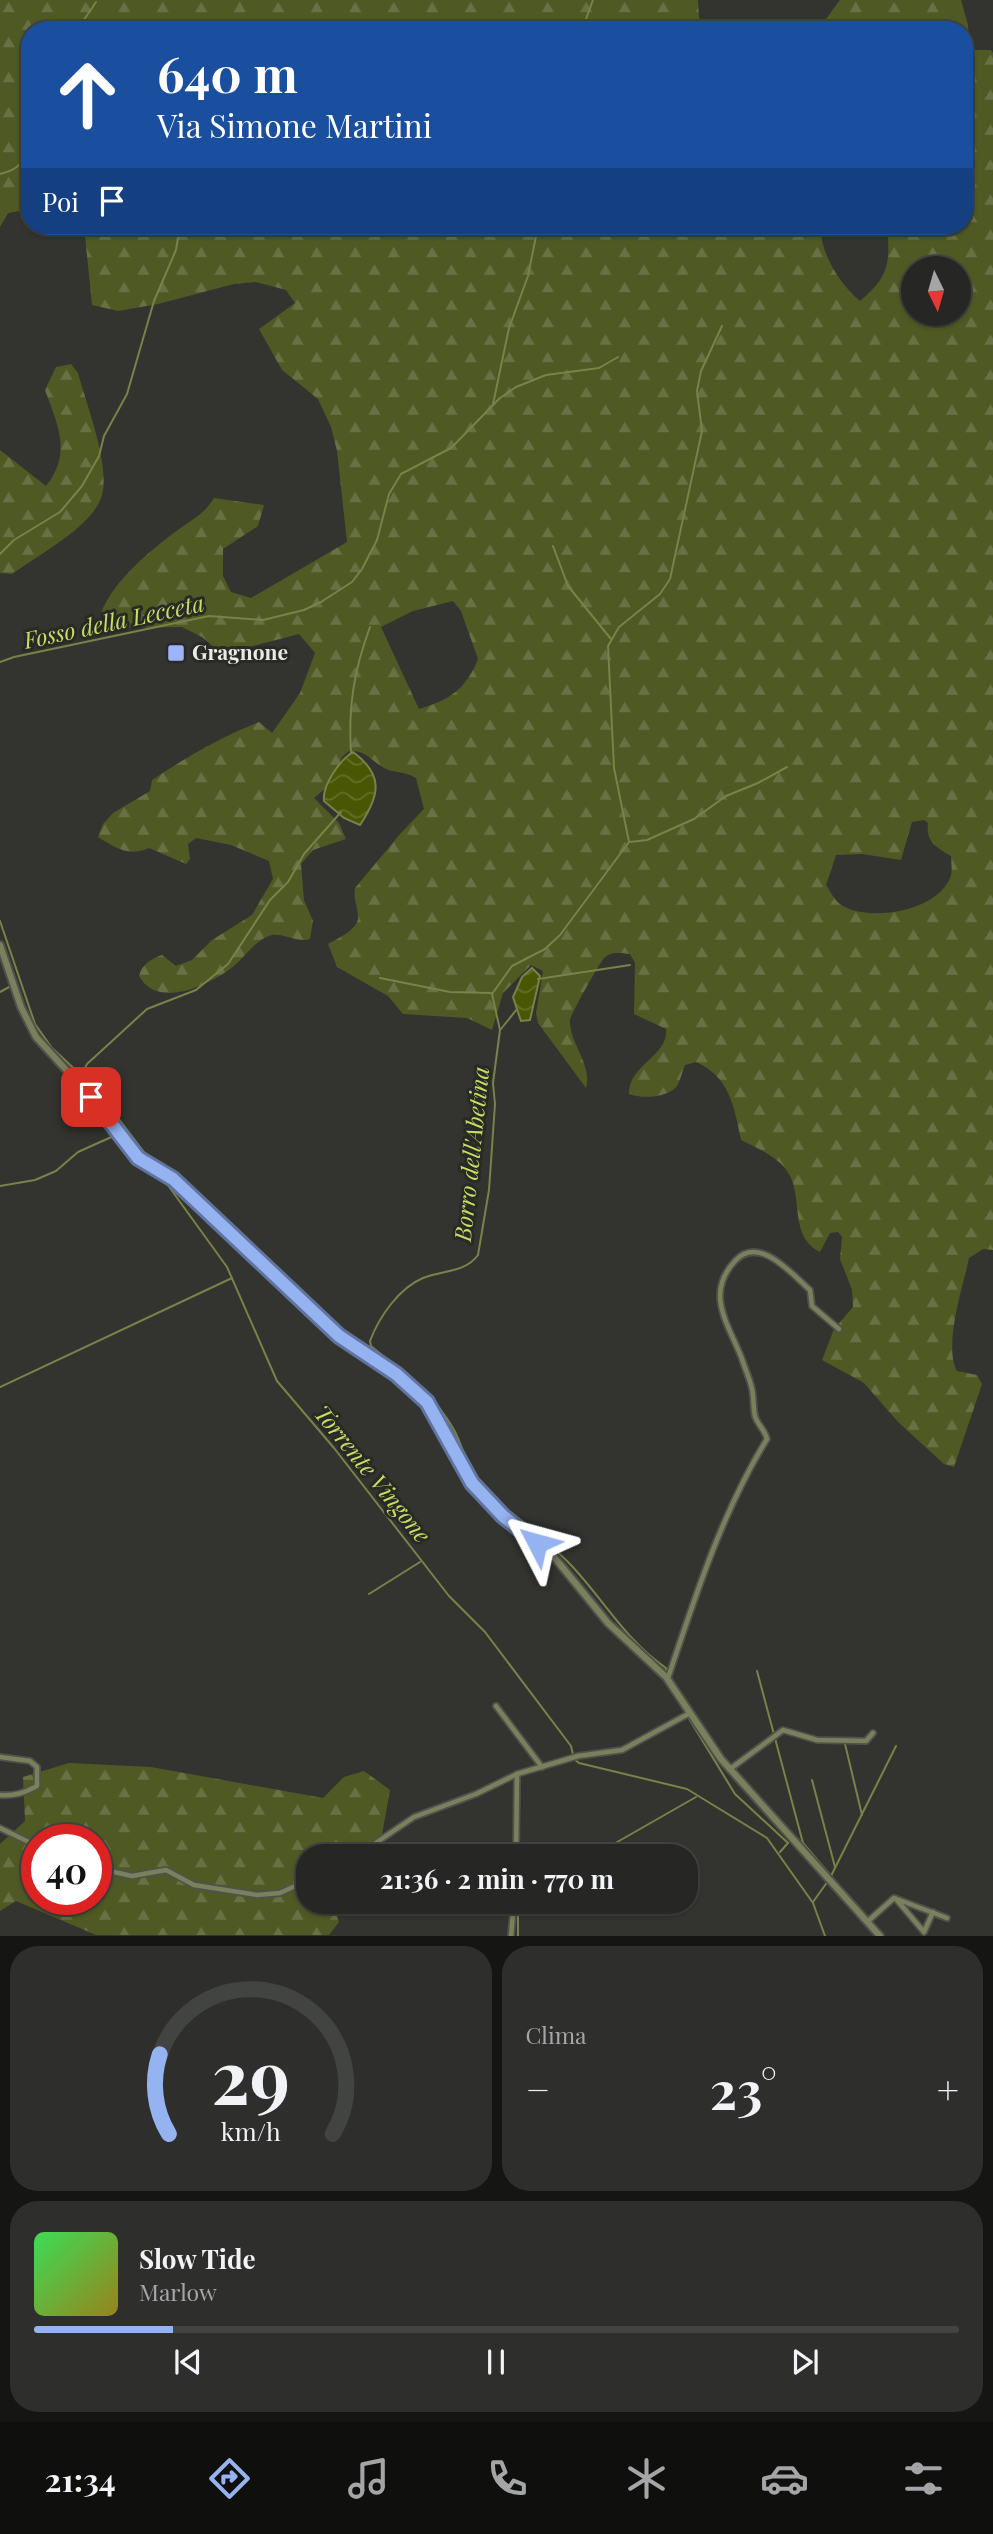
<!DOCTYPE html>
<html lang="it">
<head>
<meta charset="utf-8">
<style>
  :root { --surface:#262724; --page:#2e2f2c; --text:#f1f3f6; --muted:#a4a5a6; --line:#424441; --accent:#95b2f1 }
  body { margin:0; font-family:"Playfair Display",serif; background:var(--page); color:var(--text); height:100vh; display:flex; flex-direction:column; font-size:26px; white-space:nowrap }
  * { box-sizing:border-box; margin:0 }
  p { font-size:23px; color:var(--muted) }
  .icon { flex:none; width:38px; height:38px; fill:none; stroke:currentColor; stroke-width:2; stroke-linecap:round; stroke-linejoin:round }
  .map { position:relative; height:1936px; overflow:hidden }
  .drawer { display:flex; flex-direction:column; gap:10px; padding:10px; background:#151514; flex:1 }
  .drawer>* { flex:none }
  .guide { position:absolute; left:21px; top:21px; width:952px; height:214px; border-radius:28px; box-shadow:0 2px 5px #0004,0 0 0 2px var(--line); background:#1a4fa0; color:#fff; overflow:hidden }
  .needle { width:46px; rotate:175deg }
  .tools { position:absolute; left:901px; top:256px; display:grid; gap:14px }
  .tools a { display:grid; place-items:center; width:70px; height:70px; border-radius:50%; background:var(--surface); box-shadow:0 2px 5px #0004,0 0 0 2px var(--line); font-size:35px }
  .speed { position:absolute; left:21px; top:1824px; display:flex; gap:14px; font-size:35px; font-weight:700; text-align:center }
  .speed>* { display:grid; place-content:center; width:91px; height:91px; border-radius:50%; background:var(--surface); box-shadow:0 2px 5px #0004,0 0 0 2px var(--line); line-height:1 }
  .speed .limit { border:10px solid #d22; background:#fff; color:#111 }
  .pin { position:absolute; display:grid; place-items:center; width:60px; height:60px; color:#fff; margin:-30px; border-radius:14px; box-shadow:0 4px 10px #0006 }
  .me { position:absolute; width:77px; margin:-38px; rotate:309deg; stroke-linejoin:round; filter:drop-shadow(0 0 5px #0008) }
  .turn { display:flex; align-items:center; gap:24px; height:147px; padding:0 21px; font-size:32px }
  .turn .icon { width:91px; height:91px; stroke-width:2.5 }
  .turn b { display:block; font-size:49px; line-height:60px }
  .then { display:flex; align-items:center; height:66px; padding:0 21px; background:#0003; gap:14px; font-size:26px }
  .big { font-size:52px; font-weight:700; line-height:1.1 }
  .drawer .tile { flex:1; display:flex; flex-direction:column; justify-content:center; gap:10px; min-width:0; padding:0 24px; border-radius:28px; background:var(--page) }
  .drawer .dial { align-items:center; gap:0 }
  .dial svg { height:182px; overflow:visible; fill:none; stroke:var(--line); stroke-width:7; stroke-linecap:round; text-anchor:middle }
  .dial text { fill:var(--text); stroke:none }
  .song { display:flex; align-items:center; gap:21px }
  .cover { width:84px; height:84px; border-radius:10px; background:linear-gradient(135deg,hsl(130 70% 55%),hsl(50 70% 35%)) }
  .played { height:7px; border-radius:4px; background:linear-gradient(90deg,var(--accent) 15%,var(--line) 15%) }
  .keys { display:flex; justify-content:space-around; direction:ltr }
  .heat { display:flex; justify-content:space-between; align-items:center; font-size:38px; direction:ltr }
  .drawer .tiles { flex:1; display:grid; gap:10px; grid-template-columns:1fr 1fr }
  .tile:last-child { grid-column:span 2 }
  .trip { position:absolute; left:296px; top:1844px; width:402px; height:70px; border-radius:28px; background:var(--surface); box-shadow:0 2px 5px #0004,0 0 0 2px var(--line); font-weight:700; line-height:70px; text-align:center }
  .menu { display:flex; height:112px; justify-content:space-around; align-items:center; background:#0f100e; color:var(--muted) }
  .menu .icon { width:49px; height:49px }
  .menu .active { color:var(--accent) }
  .menu b { font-size:32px; color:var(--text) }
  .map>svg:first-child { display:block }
  .forest { fill:url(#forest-firs); fill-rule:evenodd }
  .water { fill:url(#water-waves); stroke:#798248; stroke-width:2 }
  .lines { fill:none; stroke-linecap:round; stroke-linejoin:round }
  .stream { stroke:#798248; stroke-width:2 }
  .minor-casing { stroke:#50514d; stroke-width:8 }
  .tertiary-casing { stroke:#50514d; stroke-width:10 }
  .minor { stroke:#78815c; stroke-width:4.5 }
  .tertiary { stroke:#78815c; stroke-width:6 }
  .route-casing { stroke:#61749d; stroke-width:18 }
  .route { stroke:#95b2f1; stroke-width:12 }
  .poi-dot { fill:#9cb4fd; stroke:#292a26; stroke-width:2.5 }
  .labels { text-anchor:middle; stroke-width:6; stroke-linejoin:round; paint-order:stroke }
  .poi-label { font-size:21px; font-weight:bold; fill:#e9e9e7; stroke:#292a26; text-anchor:start }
  .water-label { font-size:23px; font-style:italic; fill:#c5df61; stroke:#292a26 }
</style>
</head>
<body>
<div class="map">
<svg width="993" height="1936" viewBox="0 0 993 1936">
  <defs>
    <pattern id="forest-firs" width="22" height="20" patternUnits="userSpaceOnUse" patternTransform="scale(1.75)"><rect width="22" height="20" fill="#4e5923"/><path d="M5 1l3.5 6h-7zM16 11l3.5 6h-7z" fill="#687143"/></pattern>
    <pattern id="water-waves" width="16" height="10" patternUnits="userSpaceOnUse" patternTransform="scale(1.75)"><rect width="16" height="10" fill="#495604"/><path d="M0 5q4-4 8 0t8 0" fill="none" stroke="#636e29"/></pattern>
  </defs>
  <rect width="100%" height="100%" fill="#333430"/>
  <g class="forest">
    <polygon points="0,0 698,0 699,18 711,30 30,30 30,219 19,211 8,213 0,227"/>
    <path d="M840,0h121l7,25 1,25h22l2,3v1197l-10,-1 -14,9c-6,29 -26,87 -12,113l20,4 5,9 -28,83 -10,-3 -46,-42 -34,-39 -42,-23 12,-31 19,-22 -1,-17 -12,-31 2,-22 -4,-5 -8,1 -10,19c-31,-15 -17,-55 -31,-78 -10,-17 -32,-26 -48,-34 -7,-33 -11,-63 -45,-78l-11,3c-3,6 -4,15 -8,21 -10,12 -35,13 -48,8 -1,-29 40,-38 37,-65l-32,-15 1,-51 -5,-9c-9,-1 -19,-3 -26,4 -4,4 -34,58 -34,62 -1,23 23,45 16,68l-48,-65 -2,-10 7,-42 -12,-6 -28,28 -11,37 -25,-12 -64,-4 -15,-18 -51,-29 -9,-23c9,-5 31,-15 30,-27 0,-10 -5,-17 -3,-29l45,-54 24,-25 -8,-31c-11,-7 -23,-5 -32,-10 -14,-8 -18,-18 -35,-17l-7,6 -9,25 -19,16 25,25 7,16 -33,11 -12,14 3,36 9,21 -3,18c-13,4 -26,-6 -38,-4 -17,4 -28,24 -42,34 -22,16 -72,41 -91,7 3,-12 12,-17 23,-21l14,11 16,-6 20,-20 40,-25 21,-36 -4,-18 -38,-16 -35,-7 -8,6 2,15 -4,5 -37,-16c-21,9 -33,0 -51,-11l5,-13 10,-11 37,-22 2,-11c33,-22 70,-44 107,-58l13,11 28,-40 15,-40 -16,-19 -77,20 -20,-17 -20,-10 -74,1 -7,-15c13,-34 52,-65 81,-86 14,-10 22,-13 32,-29l50,7 -6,21 -35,23v27l8,16 20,6 96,-56 -10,-91 -6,-24 -13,-28 -36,-29 -23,-41 36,-26 -9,-13 -30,-8 -22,2 -76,20 -40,7 -26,-6 -8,-79h737c-2,25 19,59 39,75 30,-25 30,-39 27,-75h77v-196h-146zM914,268h45v45h-45zM453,601l8,10 17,48c-12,30 -28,41 -59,50l-38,-82 32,-16zM924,820l4,3c-2,19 7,23 23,33 0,7 2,16 -1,22 -13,33 -79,44 -107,28 -8,-4 -12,-14 -17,-21l10,-30 26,-1 39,6 11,-38z"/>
    <path d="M71,364l7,9c8,30 34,97 23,125 -10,29 -64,58 -89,76l-12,-1v-123l46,36c26,-33 12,-60 -1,-96l11,-23z"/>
    <path d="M69,1763l82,4 172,31 21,-21 20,-6 26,19 -12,67h-70v45h24l7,20 -10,13h-233l-80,-34 -16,10v-67l25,-23 -2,-44zM37,1839h59v60h-59z"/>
  </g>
  <g class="water">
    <path d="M353,752c31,23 27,43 7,73l-16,-7 -20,-17c-2,-16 16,-41 29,-49z"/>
    <polygon points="532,968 540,976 530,1020 521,1021 513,997 522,977"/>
  </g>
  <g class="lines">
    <g class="stream">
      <polyline points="77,30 96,2"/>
      <polyline points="243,30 244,25"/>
      <polyline points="582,30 593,0"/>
      <path d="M0,174c26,-6 22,-16 30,-38"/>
      <polyline points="493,404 509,328 528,276 538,226"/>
      <polyline points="553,546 568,586 611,639"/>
      <polyline points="0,554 14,540 60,512 82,486 99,456 104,436 127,394 154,301 176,250 180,226"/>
      <polyline points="0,662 14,657 209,616 263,620 304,610 321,602 352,582 362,569 377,540 389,494 401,474 451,448 500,398 516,387 546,375 599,368 618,357"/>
      <path d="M351,753c-3,-46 3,-83 19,-126"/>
      <polyline points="630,842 647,840 694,819 726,796 758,783 787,767"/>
      <polyline points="0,921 35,1024 52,1048 96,1089 153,1164"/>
      <polyline points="380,978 450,992 491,993"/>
      <polyline points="538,979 630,965"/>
      <polyline points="0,992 11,986"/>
      <polyline points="501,1029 517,1009"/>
      <polyline points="81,1075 87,1064 147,1009 196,990 228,964 270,900 288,882 304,854 341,812"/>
      <polyline points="162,1177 227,1267 277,1381 334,1448 449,1596 485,1632 571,1746 574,1759 579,1763 687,1789 767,1838 813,1903 825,1936"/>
      <polyline points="0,1186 35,1180 56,1171 78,1152 127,1130"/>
      <polyline points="0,1387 232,1278"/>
      <polyline points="369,1594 420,1562"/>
      <polyline points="757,1671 803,1843 831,1876"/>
      <path d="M666,1672v-4c-41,-28 -64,-71 -97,-105 -29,-30 -66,-50 -91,-82 -13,-17 -15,-36 -25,-53 -23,-39 -49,-54 -82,-82l-1,-5c9,-24 29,-53 53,-63 19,-8 42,-5 55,-23l11,-65 6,-86 -2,-21 7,-53 -8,-36 20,-28 33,-17 15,-14 69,-93 -15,-74 -6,-122 11,-19 41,-33 10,-15 32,-148 -5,-40 4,-20 21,-45"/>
      <polyline points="666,1681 735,1794 788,1843 780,1852"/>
      <polyline points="845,1744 862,1815"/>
      <polyline points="812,1780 835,1867"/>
      <polyline points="591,1857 696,1797"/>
      <polyline points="831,1876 896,1746"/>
      <polyline points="813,1902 828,1881"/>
      <polyline points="518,1936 518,1902"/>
    </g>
    <g class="minor-casing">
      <g id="minor">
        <path d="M668,1678c27,-81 54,-166 99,-239 -2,-9 -10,-15 -12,-23 -2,-8 -1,-18 -3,-27 -2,-10 -7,-20 -10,-30 -13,-34 -38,-65 -7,-98 24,-27 58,14 75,29l2,16 27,23"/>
        <polyline points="496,1706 542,1767"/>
        <path d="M0,1757l30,4 7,6v19c-13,7 -22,10 -37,9"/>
        <polyline points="730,1769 783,1730 817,1740 866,1741 873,1733"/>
        <polyline points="0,1828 37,1846"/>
        <polyline points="355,1857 414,1817 476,1794 517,1774 578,1756 622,1750 690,1713"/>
        <polyline points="516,1857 517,1774"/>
        <polyline points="96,1868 132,1876 166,1870 194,1885 257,1895 280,1893 308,1880"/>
        <polyline points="896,1899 924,1932 933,1912"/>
        <polyline points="867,1922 894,1898 947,1918"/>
        <polyline points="511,1936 514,1902"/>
      </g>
    </g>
    <g class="tertiary-casing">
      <polyline id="tertiary" points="0,945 21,1007 36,1037 91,1097 138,1158 173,1179 339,1336 396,1374 427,1402 472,1483 503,1516 554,1557 608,1623 666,1677 721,1759 880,1936"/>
    </g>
    <use href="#minor" class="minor"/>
    <use href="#tertiary" class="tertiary"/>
  </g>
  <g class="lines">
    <g class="route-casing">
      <polyline id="route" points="91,1097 138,1158 173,1179 339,1336 396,1374 427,1402 472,1483 503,1516 537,1543"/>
    </g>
    <use href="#route" class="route"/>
  </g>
  <rect class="poi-dot" x="167" y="644" width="18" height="18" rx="3.5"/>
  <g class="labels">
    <g class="poi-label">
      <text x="192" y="660">Gragnone</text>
    </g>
    <g class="water-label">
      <text transform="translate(114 622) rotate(-12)" y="8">Fosso della Lecceta</text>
      <text transform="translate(472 1154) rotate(-84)" y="8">Borro dell'Abetina</text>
      <text transform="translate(372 1474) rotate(51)" y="8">Torrente Vingone</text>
    </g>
  </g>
</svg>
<div class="tools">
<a><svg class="needle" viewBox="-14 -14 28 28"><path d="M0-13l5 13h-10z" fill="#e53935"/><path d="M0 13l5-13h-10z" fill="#a4a5a6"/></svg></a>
</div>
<div class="speed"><div class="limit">40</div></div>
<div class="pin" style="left:91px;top:1097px;background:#d93025"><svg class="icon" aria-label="arrive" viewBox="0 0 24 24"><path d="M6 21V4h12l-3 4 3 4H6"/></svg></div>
<svg class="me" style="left:537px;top:1543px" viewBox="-20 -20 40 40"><path d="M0-17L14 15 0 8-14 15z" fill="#95b2f1" stroke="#fff" stroke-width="4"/></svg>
<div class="trip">21:36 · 2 min · 770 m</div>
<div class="guide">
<div class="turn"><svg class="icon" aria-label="ahead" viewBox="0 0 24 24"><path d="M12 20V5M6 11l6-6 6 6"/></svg><div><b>640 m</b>Via Simone Martini</div></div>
<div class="then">Poi<svg class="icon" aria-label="arrive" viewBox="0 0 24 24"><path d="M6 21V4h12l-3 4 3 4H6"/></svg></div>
</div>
</div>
<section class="drawer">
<div class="tiles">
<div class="tile dial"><svg viewBox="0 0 100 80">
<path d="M14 69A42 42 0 1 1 86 69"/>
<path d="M14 69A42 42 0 0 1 10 34" stroke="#95b2f1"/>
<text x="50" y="56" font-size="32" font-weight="700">29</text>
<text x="50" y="72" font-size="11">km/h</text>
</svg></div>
<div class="tile"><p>Clima</p>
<div class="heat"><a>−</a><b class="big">23°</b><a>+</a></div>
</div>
<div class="tile">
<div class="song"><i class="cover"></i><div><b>Slow Tide</b><p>Marlow</p></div></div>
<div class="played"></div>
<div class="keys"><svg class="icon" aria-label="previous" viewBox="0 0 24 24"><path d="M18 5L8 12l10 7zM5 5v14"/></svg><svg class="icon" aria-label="pause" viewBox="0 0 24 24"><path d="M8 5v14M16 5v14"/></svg><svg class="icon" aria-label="next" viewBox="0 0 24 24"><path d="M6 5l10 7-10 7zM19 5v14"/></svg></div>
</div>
</div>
</section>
<nav class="menu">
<b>21:34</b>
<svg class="icon active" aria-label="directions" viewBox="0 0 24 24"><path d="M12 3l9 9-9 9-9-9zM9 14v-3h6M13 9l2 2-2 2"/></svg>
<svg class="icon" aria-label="music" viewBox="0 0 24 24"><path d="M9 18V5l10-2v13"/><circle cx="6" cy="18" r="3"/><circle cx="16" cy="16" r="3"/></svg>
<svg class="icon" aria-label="phone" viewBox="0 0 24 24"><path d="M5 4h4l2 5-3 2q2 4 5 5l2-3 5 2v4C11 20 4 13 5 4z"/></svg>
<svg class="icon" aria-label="climate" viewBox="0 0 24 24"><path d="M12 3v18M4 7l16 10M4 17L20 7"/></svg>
<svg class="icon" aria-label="car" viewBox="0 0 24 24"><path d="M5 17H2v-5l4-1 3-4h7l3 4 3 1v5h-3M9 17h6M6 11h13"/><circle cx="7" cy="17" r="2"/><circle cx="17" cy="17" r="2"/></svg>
<svg class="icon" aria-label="filters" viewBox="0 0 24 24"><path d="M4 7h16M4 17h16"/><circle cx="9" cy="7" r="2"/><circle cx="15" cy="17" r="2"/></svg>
</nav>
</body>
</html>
